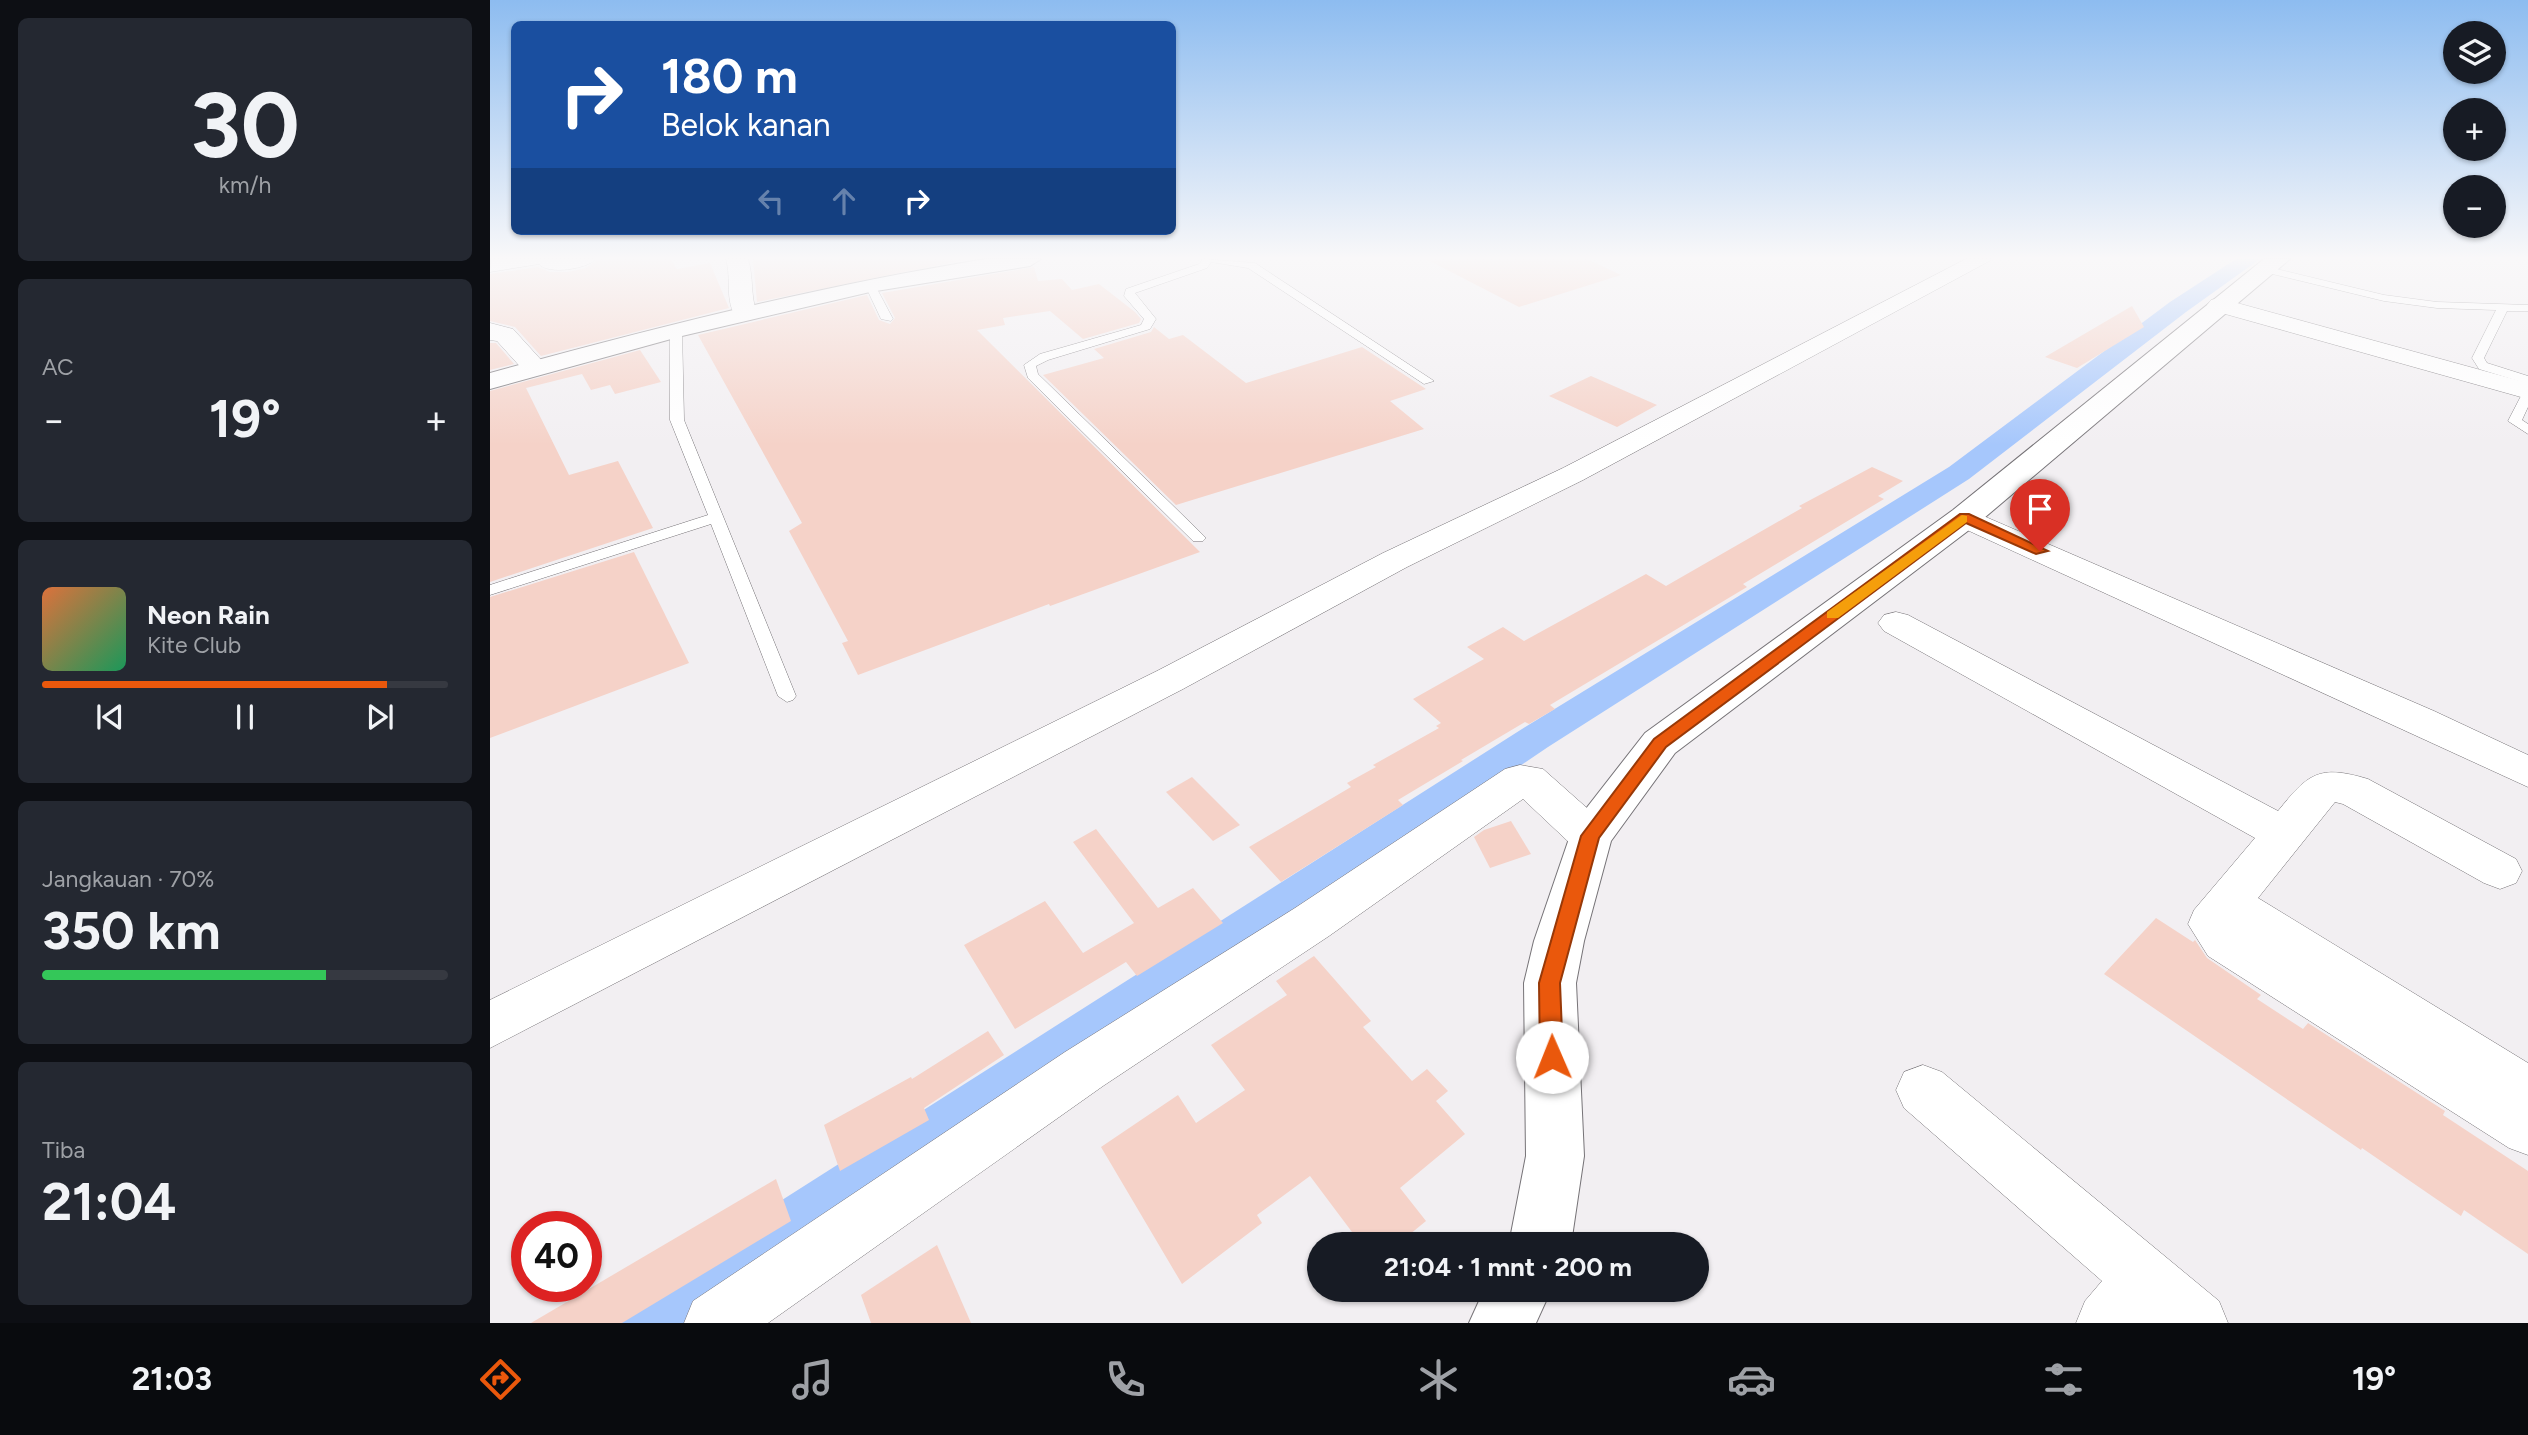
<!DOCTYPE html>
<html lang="id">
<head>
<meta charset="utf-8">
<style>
  :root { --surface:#171b24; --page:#242831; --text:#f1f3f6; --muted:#9ea1a6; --line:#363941; --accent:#ea580c }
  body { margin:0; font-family:Figtree,sans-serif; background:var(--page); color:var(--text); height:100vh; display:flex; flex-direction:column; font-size:26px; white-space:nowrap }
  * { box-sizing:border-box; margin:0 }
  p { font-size:23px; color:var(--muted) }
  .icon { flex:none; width:38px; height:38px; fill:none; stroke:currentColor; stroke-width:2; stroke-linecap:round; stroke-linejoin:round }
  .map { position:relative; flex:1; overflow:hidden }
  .details { display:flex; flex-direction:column; gap:18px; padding:18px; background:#0d0f14; width:490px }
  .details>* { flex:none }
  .guide { position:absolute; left:21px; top:21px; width:665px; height:214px; border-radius:10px; box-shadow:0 2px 5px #0004; background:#1a4fa0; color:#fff; overflow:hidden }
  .tools { position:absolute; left:1953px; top:21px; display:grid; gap:14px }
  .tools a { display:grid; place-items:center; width:63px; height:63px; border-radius:50%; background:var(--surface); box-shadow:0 2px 5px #0004; font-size:35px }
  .speed { position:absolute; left:21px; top:1211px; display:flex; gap:14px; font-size:35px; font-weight:700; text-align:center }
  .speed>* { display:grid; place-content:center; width:91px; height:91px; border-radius:50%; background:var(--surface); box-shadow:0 2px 5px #0004; line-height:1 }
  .speed .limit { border:10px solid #d22; background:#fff; color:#111 }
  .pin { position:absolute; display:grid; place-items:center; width:60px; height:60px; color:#fff; margin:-72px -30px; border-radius:50% 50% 50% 0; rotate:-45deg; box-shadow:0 0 7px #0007 }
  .pin .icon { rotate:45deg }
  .me { position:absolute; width:77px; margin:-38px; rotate:359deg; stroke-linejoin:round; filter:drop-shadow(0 0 5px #0008) }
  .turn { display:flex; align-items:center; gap:24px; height:147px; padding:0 35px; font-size:32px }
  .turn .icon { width:91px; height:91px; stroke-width:2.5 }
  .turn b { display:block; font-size:49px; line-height:60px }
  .lanes { display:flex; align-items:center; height:66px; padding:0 35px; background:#0003; justify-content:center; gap:35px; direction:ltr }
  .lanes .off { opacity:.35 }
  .big { font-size:52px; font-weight:700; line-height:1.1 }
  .details .card { flex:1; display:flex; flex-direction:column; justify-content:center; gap:10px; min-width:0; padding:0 24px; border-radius:10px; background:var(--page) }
  .details .dial { align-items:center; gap:0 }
  .dial b { font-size:91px; line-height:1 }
  .song { display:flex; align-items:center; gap:21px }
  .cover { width:84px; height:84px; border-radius:10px; background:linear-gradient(135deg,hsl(20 70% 55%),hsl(150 70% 35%)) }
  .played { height:7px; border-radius:4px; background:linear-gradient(90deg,var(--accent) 85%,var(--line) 85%) }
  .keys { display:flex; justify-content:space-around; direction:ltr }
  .heat { display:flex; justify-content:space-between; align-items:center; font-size:38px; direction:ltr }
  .charge { height:10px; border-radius:5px; background:linear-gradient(90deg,#34c759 70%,var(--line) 0) }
  .trip { position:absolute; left:817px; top:1232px; width:402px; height:70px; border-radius:35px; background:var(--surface); box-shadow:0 2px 5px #0004; font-weight:700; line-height:70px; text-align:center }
  .dock { display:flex; height:112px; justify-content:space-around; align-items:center; background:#090b0e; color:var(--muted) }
  .dock .icon { width:49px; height:49px }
  .dock .current { color:var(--accent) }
  .dock b { font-size:32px; color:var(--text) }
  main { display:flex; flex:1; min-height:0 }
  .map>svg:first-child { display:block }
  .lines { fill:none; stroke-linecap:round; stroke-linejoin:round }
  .canal { fill:#a6c7fc; fill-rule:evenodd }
  .building { fill:#f5d2c8 }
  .lane-casing { stroke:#767377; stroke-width:1 }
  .street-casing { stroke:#767377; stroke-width:1 }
  .secondary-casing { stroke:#767377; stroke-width:2 }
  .lane { fill:#fff; fill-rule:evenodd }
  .street { fill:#fff; fill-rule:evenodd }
  .secondary { fill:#fff; fill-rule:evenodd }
  .route { fill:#ea580c; stroke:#983908; stroke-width:2 }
  .slow { fill:#f59e0b }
</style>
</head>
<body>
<main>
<section class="details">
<div class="card dial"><b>30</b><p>km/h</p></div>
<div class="card"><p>AC</p>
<div class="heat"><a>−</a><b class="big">19°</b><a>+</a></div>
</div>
<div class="card">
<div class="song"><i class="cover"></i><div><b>Neon Rain</b><p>Kite Club</p></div></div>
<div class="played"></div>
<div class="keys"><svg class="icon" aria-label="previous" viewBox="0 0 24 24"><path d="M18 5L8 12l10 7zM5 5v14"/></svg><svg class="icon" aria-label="pause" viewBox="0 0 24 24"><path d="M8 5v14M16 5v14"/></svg><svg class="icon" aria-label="next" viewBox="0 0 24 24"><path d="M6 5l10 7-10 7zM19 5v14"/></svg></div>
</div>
<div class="card"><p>Jangkauan · 70%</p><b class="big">350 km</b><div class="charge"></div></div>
<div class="card"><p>Tiba</p><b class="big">21:04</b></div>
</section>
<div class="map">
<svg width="2038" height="1323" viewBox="0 0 2038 1323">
  <rect width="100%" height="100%" fill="#f2eff2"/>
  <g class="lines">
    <polygon class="canal" points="1746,259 1770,259 1696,312 1479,479 1058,747 205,1323 123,1323 132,1302 1032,729 1459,467 1680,302"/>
  </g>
  <g class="building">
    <polygon points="109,259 180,259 187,269 220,263 239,308 51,356 25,327 0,321 0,274 48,267 60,272 78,272 96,268"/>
    <polygon points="263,259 479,259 267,302"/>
    <polygon points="936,259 1097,259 1131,275 1029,307"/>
    <polygon points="544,267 548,281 572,279 582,290 609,284 645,312 651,319 649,323 593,339 560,311 513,318 515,325 487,330 710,552 560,606 559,604 368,675 352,643 358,641 299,531 312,523 208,335 377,295 389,320 400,324 405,318 392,293"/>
    <polygon points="1642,306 1654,327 1587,368 1555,357"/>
    <polygon points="664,327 679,339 693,335 756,383 872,347 936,389 900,401 934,429 686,505 553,375 614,358 604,349 661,332"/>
    <polygon points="0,343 6,343 24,364 0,370"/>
    <polygon points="150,350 171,382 125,394 120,385 101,390 92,374 36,388 79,475 128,461 163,528 0,582 0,391"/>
    <polygon points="1101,376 1167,405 1127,427 1059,396"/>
    <polygon points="1382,467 1413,481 1388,496 1394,499 1253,584 1257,587 1060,705 1065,709 1039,724 1035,722 971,760 973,761 908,800 913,805 791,882 759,847 861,787 857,783 886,767 883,765 949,728 946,726 951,723 923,699 994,659 977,647 1013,627 1034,641 1156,574 1176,586 1312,508 1309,506"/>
    <polygon points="144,552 199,663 0,738 0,597"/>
    <polygon points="702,777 750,825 723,841 676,792"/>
    <polygon points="1021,821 1041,854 1000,868 984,837 994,830"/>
    <polygon points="606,829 668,908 703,888 733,923 647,976 636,962 525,1029 474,945 555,901 593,953 644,923 583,842"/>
    <polygon points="1666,918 1703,942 1705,940 1717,958 1771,995 1767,999 1813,1029 1818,1023 1955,1111 1953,1115 2038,1171 2038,1254 1974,1210 1971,1216 1872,1148 1871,1150 1614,974"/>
    <polygon points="824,956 881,1021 873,1027 922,1081 937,1069 958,1091 946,1101 975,1134 910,1188 936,1221 908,1244 871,1244 820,1176 767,1215 772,1223 692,1284 611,1147 688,1095 706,1123 755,1090 721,1045 797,995 786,981"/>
    <polygon points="498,1031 514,1055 434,1108 439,1120 350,1171 334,1125 421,1077 422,1079"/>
    <polygon points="286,1179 301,1221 132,1323 41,1323"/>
    <polygon points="447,1245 481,1323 381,1323 371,1295"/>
  </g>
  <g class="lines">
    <g class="lane-casing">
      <g id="lane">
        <polygon points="713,259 765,263 944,381 934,384 758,268 721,262 717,268 645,293 666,319 660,329 558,360 546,366 548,374 713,535 716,538 713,541 703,541 538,378 534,365 550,354 651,325 654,319 634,296 636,289 709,264"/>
        <polygon points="1774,266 1894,295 1947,302 2038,305 2038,311 2017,311 1994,358 1997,363 2038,376 2038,384 1989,369 1982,358 2006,310 1947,308 1894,301 1770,271 1770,267"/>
        <polygon points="376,283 385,285 403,319 401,321 391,319 375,285"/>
        <polygon points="186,327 192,330 194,420 306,696 303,700 297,702 288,696 221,524 0,595 0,585 218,515 180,420 180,330"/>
        <polygon points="2038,390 2038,407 2032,420 2038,424 2038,434 2018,421 2032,394"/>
      </g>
    </g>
    <g class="street-casing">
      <g id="street">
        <path d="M1,259h105c-9,10 -48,16 -57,5l-49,8z"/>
        <path d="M236,259h22c6,19 2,36 9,55l-4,5h-16c-13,-19 -5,-39 -11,-60z"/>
        <polygon points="1476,259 1503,259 1093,480 917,567 693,689 0,1048 0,1000 667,671 893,553 1073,468"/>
        <polygon points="1729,298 2038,383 2038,399 1721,310 1717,305 1721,300"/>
        <polygon points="0,323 23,329 53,362 57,367 53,372 35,372 7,341 0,340"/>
        <polygon points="1475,508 1944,711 2038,755 2038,787 1464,524 1459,517 1464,510"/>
        <path d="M1406,612l12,3 370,196c30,-37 40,-47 90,-32l148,80 6,12 -6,12 -16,6 -16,-6 -141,-79 -8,-2 -77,96 270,165v92l-19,-7 -301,-192 -20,-32 6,-14 61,-72 -371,-207 -6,-8 6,-8z"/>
        <polygon points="1030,765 1053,769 1115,824 1122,836 1115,848 1100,853 1085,848 1033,799 839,936 613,1086 278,1323 194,1323 203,1301 575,1052 805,908 1015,769"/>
        <polygon points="1433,1065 1452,1072 1729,1301 1738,1323 1586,1323 1595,1301 1612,1281 1414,1108 1406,1090 1414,1072"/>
      </g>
    </g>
    <g class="secondary-casing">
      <g id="secondary">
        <path d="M496,259h55l-11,7 -160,26 -188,44 -192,53v-16c164,-45 328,-87 496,-114z"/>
        <polygon points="1774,259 1800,259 1487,524 1185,753 1121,841 1094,941 1086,983 1094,1156 1081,1244 1019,1244 1036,1156 1034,983 1044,941 1084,824 1155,733 1463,510"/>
        <polygon points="994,1290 1061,1290 1046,1323 979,1323"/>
      </g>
    </g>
    <use href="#lane" class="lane"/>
    <use href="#street" class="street"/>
    <use href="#secondary" class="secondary"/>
  </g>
  <linearGradient id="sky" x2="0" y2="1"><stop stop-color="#8dbcf0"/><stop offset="0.58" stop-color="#f9f8f9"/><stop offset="1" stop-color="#f9f8f9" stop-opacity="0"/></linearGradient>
  <rect width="2038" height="445" fill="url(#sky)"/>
  <polygon class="route" points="1470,514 1479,514 1558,551 1546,554 1476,523 1176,747 1109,838 1070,983 1073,1057 1070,1064 1062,1067 1054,1064 1050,1057 1049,983 1091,836 1164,739"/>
  <polygon class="slow" points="1472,515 1477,516 1477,522 1348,618 1337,618 1337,612"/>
</svg>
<div class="tools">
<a><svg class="icon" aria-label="layers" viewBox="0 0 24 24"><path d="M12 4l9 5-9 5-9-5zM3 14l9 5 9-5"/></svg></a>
<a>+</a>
<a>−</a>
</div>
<div class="speed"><div class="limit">40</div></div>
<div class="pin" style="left:1550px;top:551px;background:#d93025"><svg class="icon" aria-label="arrive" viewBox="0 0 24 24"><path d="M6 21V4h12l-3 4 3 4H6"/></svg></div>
<svg class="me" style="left:1062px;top:1057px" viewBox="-20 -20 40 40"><circle r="19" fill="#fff"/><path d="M0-13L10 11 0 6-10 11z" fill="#ea580c"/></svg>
<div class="trip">21:04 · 1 mnt · 200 m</div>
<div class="guide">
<div class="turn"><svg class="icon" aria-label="right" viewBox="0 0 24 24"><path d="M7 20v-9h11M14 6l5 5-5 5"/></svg><div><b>180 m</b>Belok kanan</div></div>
<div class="lanes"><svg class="icon off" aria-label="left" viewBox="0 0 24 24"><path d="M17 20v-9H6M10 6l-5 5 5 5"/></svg><svg class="icon off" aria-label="ahead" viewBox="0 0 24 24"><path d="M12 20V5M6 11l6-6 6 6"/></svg><svg class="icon" aria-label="right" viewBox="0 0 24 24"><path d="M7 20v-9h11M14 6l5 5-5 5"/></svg></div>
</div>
</div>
</main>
<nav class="dock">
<b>21:03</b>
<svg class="icon current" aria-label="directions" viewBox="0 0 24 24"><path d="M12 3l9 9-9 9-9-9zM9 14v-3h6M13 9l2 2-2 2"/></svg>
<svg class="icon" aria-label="music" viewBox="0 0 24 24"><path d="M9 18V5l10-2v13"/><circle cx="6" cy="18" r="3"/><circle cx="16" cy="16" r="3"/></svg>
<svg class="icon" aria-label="phone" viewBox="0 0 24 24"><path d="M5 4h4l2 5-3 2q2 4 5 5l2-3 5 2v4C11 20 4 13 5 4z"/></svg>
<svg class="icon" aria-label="climate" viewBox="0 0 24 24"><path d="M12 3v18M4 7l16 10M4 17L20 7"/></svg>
<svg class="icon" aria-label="car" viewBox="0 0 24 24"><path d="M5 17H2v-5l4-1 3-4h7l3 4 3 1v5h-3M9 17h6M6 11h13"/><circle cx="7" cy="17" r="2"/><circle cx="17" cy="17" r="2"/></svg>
<svg class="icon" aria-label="filters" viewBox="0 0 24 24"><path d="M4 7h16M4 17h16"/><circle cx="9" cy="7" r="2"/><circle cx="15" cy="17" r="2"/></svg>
<b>19°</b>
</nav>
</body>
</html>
